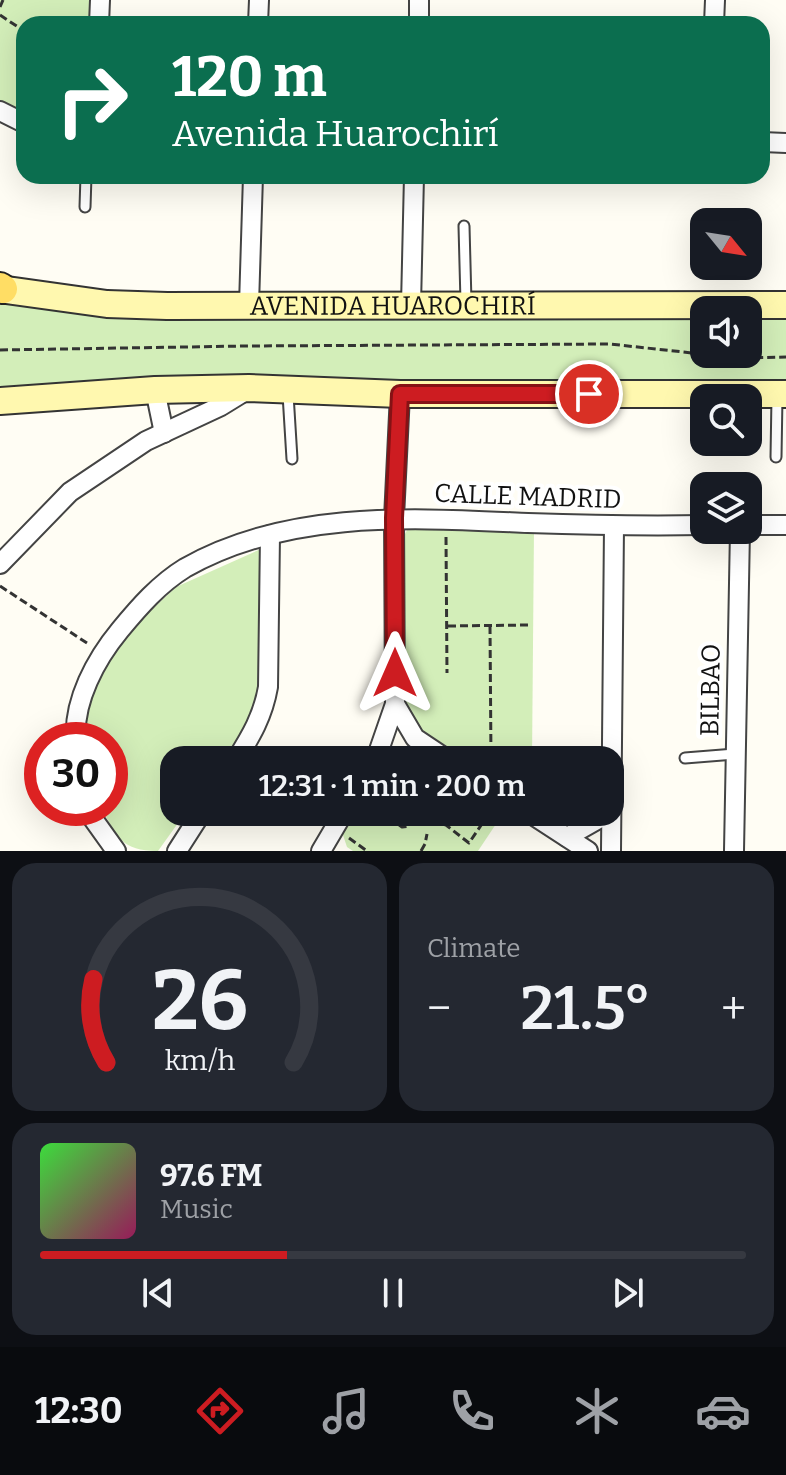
<!DOCTYPE html>
<html lang="en">
<head>
<meta charset="utf-8">
<style>
  :root { --surface:#171b24; --page:#242831; --text:#f1f3f6; --muted:#9ea1a6; --line:#363941; --accent:#cd1c21 }
  body { margin:0; font-family:Bitter,serif; background:var(--page); color:var(--text); height:100vh; display:flex; flex-direction:column; font-size:30px; white-space:nowrap }
  * { box-sizing:border-box; margin:0 }
  p { font-size:26px; color:var(--muted) }
  .icon { flex:none; width:44px; height:44px; fill:none; stroke:currentColor; stroke-width:2; stroke-linecap:round; stroke-linejoin:round }
  .map { position:relative; height:851px; overflow:hidden }
  .panel { display:flex; flex-direction:column; gap:12px; padding:12px; background:#0d0f14; flex:1 }
  .panel>* { flex:none }
  .banner { position:absolute; left:16px; top:16px; width:754px; height:168px; border-radius:24px; box-shadow:0 8px 32px #0002; background:#0b6e4f; color:#fff; overflow:hidden }
  .needle { width:52px; rotate:120deg }
  .controls { position:absolute; left:690px; top:208px; display:grid; gap:16px }
  .controls a { display:grid; place-items:center; width:72px; height:72px; border-radius:16px; background:var(--surface); box-shadow:0 8px 32px #0002; font-size:40px }
  .speed { position:absolute; left:24px; top:722px; display:flex; gap:16px; font-size:40px; font-weight:700; text-align:center }
  .speed>* { display:grid; place-content:center; width:104px; height:104px; border-radius:50%; background:var(--surface); box-shadow:0 8px 32px #0002; line-height:1 }
  .speed .limit { border:12px solid #d22; background:#fff; color:#111 }
  .pin { position:absolute; display:grid; place-items:center; width:68px; height:68px; color:#fff; margin:-34px; border:4px solid #fff; border-radius:50%; box-shadow:0 2px 8px #0007 }
  .me { position:absolute; width:88px; margin:-44px; rotate:0deg; stroke-linejoin:round; filter:drop-shadow(0 0 6px #0008) }
  .turn { display:flex; align-items:center; gap:28px; height:168px; padding:0 24px; font-size:36px }
  .turn .icon { width:104px; height:104px; stroke-width:2.5 }
  .turn b { display:block; font-size:56px; line-height:68px }
  .big { font-size:60px; font-weight:600; line-height:1.1 }
  .panel .tile { flex:1; display:flex; flex-direction:column; justify-content:center; gap:12px; min-width:0; padding:0 28px; border-radius:24px; background:var(--page) }
  .panel .dial { align-items:center; gap:0 }
  .dial svg { height:208px; overflow:visible; fill:none; stroke:var(--line); stroke-width:7; stroke-linecap:round; text-anchor:middle }
  .dial text { fill:var(--text); stroke:none }
  .song { display:flex; align-items:center; gap:24px }
  .cover { width:96px; height:96px; border-radius:12px; background:linear-gradient(135deg,hsl(120 70% 55%),hsl(330 70% 35%)) }
  .played { height:8px; border-radius:4px; background:linear-gradient(90deg,var(--accent) 35%,var(--line) 35%) }
  .keys { display:flex; justify-content:space-around; direction:ltr }
  .heat { display:flex; justify-content:space-between; align-items:center; font-size:44px; direction:ltr }
  .panel .tiles { flex:1; display:grid; gap:12px; grid-template-columns:1fr 1fr }
  .tile:last-child { grid-column:span 2 }
  .trip { position:absolute; left:160px; top:746px; width:464px; height:80px; border-radius:24px; background:var(--surface); box-shadow:0 8px 32px #0002; font-weight:600; line-height:80px; text-align:center }
  .tabs { display:flex; height:128px; justify-content:space-around; align-items:center; background:#090b0e; color:var(--muted) }
  .tabs .icon { width:56px; height:56px }
  .tabs .current { color:var(--accent) }
  .tabs b { font-size:36px; color:var(--text) }
  .map>svg:first-child { display:block }
  .green { fill:#d3eeb9 }
  .lines { fill:none; stroke-linecap:round; stroke-linejoin:round }
  .service-casing { stroke:#444; stroke-width:13 }
  .minor-casing { stroke:#444; stroke-width:22 }
  .secondary-casing { stroke:#333; stroke-width:30 }
  .primary-casing { stroke:#222; stroke-width:32 }
  .path { stroke:#333; stroke-width:3; stroke-dasharray:8 4; stroke-linecap:butt }
  .service { stroke:#fff; stroke-width:9 }
  .minor { stroke:#fff; stroke-width:18 }
  .secondary { stroke:#fff8af; stroke-width:26 }
  .primary { stroke:#ffdd64; stroke-width:28 }
  .route-casing { stroke:#851215; stroke-width:20 }
  .route { stroke:#cd1c21; stroke-width:14 }
  .labels { text-anchor:middle; stroke-width:8; stroke-linejoin:round; paint-order:stroke }
  .street-label { font-size:26px; fill:#111; stroke:#fff }
</style>
</head>
<body>
<div class="map">
<svg width="786" height="851" viewBox="0 0 786 851">
  <rect width="100%" height="100%" fill="#fffdf4"/>
  <g class="green">
    <polygon points="0,0 96,0 95,24 24,24 24,113 0,100"/>
    <polygon points="0,300 138,318 704,318 704,354 748,354 748,318 786,318 786,380 50,391 0,395"/>
    <polygon points="414,528 534,529 532,760 470,760 417,728 407,716 403,699 403,538 407,530"/>
    <path d="M263,548l-7,166 -33,46h-49v52h12l-28,39c-37,0 -40,-14 -57,-43h9v-68h-25l2,-30 13,-37 35,-48 41,-38z"/>
    <polygon points="349,812 504,812 478,851 353,851 347,847 341,829"/>
  </g>
  <g class="lines">
    <g class="service-casing">
      <g id="service">
        <polyline points="85,207 86,176"/>
        <polyline points="464,226 466,302"/>
        <polyline points="288,394 292,459"/>
        <polyline points="776,457 777,397"/>
        <polyline points="685,758 735,754"/>
      </g>
    </g>
    <g class="minor-casing">
      <g id="minor">
        <polyline points="99,24 100,0"/>
        <polyline points="258,24 259,0"/>
        <polyline points="419,24 419,0"/>
        <polyline points="714,24 715,0"/>
        <polyline points="0,111 24,123"/>
        <polyline points="762,142 786,143"/>
        <polyline points="249,305 253,176"/>
        <polyline points="411,305 414,176"/>
        <polyline points="155,390 164,433"/>
        <polyline points="400,394 394,518 395,704 415,738 448,760"/>
        <polyline points="748,525 786,525"/>
        <polyline points="0,564 70,492 146,441 221,406 247,390"/>
        <path d="M76,740c-3,-39 20,-81 44,-110 19,-23 39,-46 65,-62 104,-59 229,-50 343,-45 59,2 117,3 176,2"/>
        <polyline points="378,753 395,704"/>
        <path d="M236,760c15,-24 27,-44 32,-73l2,-152"/>
        <polyline points="89,808 91,816 116,851"/>
        <polyline points="528,812 588,851"/>
        <polyline points="567,837 611,812"/>
        <polyline points="177,851 202,812"/>
        <polyline points="321,851 344,812"/>
        <polyline points="611,851 614,526"/>
        <polyline points="734,851 740,530"/>
      </g>
    </g>
    <g class="secondary-casing">
      <g id="secondary">
        <path id="s1" d="M0,289l107,15 60,2 619,-1"/>
        <polyline points="0,401 155,390 249,388 400,394 786,394"/>
      </g>
    </g>
    <g class="primary-casing">
      <polyline id="primary" points="0,287 3,289"/>
    </g>
    <g class="path">
      <polyline points="0,7 3,0"/>
      <polyline points="0,15 24,31"/>
      <polyline points="0,350 247,346 610,344 738,358 786,357"/>
      <polyline points="446,537 447,673"/>
      <polyline points="0,586 90,645"/>
      <polyline points="448,626 528,625"/>
      <polyline points="490,626 491,760"/>
      <polyline points="379,812 402,827 410,826"/>
      <polyline points="418,813 418,812"/>
      <polyline points="432,821 446,825 469,843 490,812"/>
      <polyline points="349,838 367,851"/>
      <polyline points="421,851 425,844 427,834"/>
    </g>
    <use href="#service" class="service"/>
    <use href="#minor" class="minor"/>
    <use href="#secondary" class="secondary"/>
    <use href="#primary" class="primary"/>
  </g>
  <g class="lines">
    <g class="route-casing">
      <polyline id="route" points="395,673 394,518 400,394 589,394"/>
    </g>
    <use href="#route" class="route"/>
  </g>
  <g class="labels">
    <g class="street-label">
      <text dy="9" stroke="none"><textPath href="#s1" startOffset="394">AVENIDA HUAROCHIRÍ</textPath></text>
      <text transform="translate(528 496) rotate(2)" y="9">CALLE MADRID</text>
      <text transform="translate(710 690) rotate(-89)" y="9">BILBAO</text>
    </g>
  </g>
</svg>
<div class="controls">
<a><svg class="needle" viewBox="-14 -14 28 28"><path d="M0-13l5 13h-10z" fill="#e53935"/><path d="M0 13l5-13h-10z" fill="#9ea1a6"/></svg></a>
<a><svg class="icon" aria-label="sound" viewBox="0 0 24 24"><path d="M4 9h4l5-4v14l-5-4H4zM17 9q2 3 0 6"/></svg></a>
<a><svg class="icon" aria-label="search" viewBox="0 0 24 24"><circle cx="10" cy="10" r="6"/><path d="M15 15l6 6"/></svg></a>
<a><svg class="icon" aria-label="layers" viewBox="0 0 24 24"><path d="M12 4l9 5-9 5-9-5zM3 14l9 5 9-5"/></svg></a>
</div>
<div class="speed"><div class="limit">30</div></div>
<div class="pin" style="left:589px;top:394px;background:#d93025"><svg class="icon" aria-label="arrive" viewBox="0 0 24 24"><path d="M6 21V4h12l-3 4 3 4H6"/></svg></div>
<svg class="me" style="left:395px;top:673px" viewBox="-20 -20 40 40"><path d="M0-17L14 15 0 8-14 15z" fill="#cd1c21" stroke="#fff" stroke-width="4"/></svg>
<div class="trip">12:31 · 1 min · 200 m</div>
<div class="banner">
<div class="turn"><svg class="icon" aria-label="right" viewBox="0 0 24 24"><path d="M7 20v-9h11M14 6l5 5-5 5"/></svg><div><b>120 m</b>Avenida Huarochirí</div></div>
</div>
</div>
<section class="panel">
<div class="tiles">
<div class="tile dial"><svg viewBox="0 0 100 80">
<path d="M14 69A42 42 0 1 1 86 69"/>
<path d="M14 69A42 42 0 0 1 9 37" stroke="#cd1c21"/>
<text x="50" y="56" font-size="32" font-weight="700">26</text>
<text x="50" y="72" font-size="11">km/h</text>
</svg></div>
<div class="tile"><p>Climate</p>
<div class="heat"><a>−</a><b class="big">21.5°</b><a>+</a></div>
</div>
<div class="tile">
<div class="song"><i class="cover"></i><div><b>97.6 FM</b><p>Music</p></div></div>
<div class="played"></div>
<div class="keys"><svg class="icon" aria-label="previous" viewBox="0 0 24 24"><path d="M18 5L8 12l10 7zM5 5v14"/></svg><svg class="icon" aria-label="pause" viewBox="0 0 24 24"><path d="M8 5v14M16 5v14"/></svg><svg class="icon" aria-label="next" viewBox="0 0 24 24"><path d="M6 5l10 7-10 7zM19 5v14"/></svg></div>
</div>
</div>
</section>
<nav class="tabs">
<b>12:30</b>
<svg class="icon current" aria-label="directions" viewBox="0 0 24 24"><path d="M12 3l9 9-9 9-9-9zM9 14v-3h6M13 9l2 2-2 2"/></svg>
<svg class="icon" aria-label="music" viewBox="0 0 24 24"><path d="M9 18V5l10-2v13"/><circle cx="6" cy="18" r="3"/><circle cx="16" cy="16" r="3"/></svg>
<svg class="icon" aria-label="phone" viewBox="0 0 24 24"><path d="M5 4h4l2 5-3 2q2 4 5 5l2-3 5 2v4C11 20 4 13 5 4z"/></svg>
<svg class="icon" aria-label="climate" viewBox="0 0 24 24"><path d="M12 3v18M4 7l16 10M4 17L20 7"/></svg>
<svg class="icon" aria-label="car" viewBox="0 0 24 24"><path d="M5 17H2v-5l4-1 3-4h7l3 4 3 1v5h-3M9 17h6M6 11h13"/><circle cx="7" cy="17" r="2"/><circle cx="17" cy="17" r="2"/></svg>
</nav>
</body>
</html>
